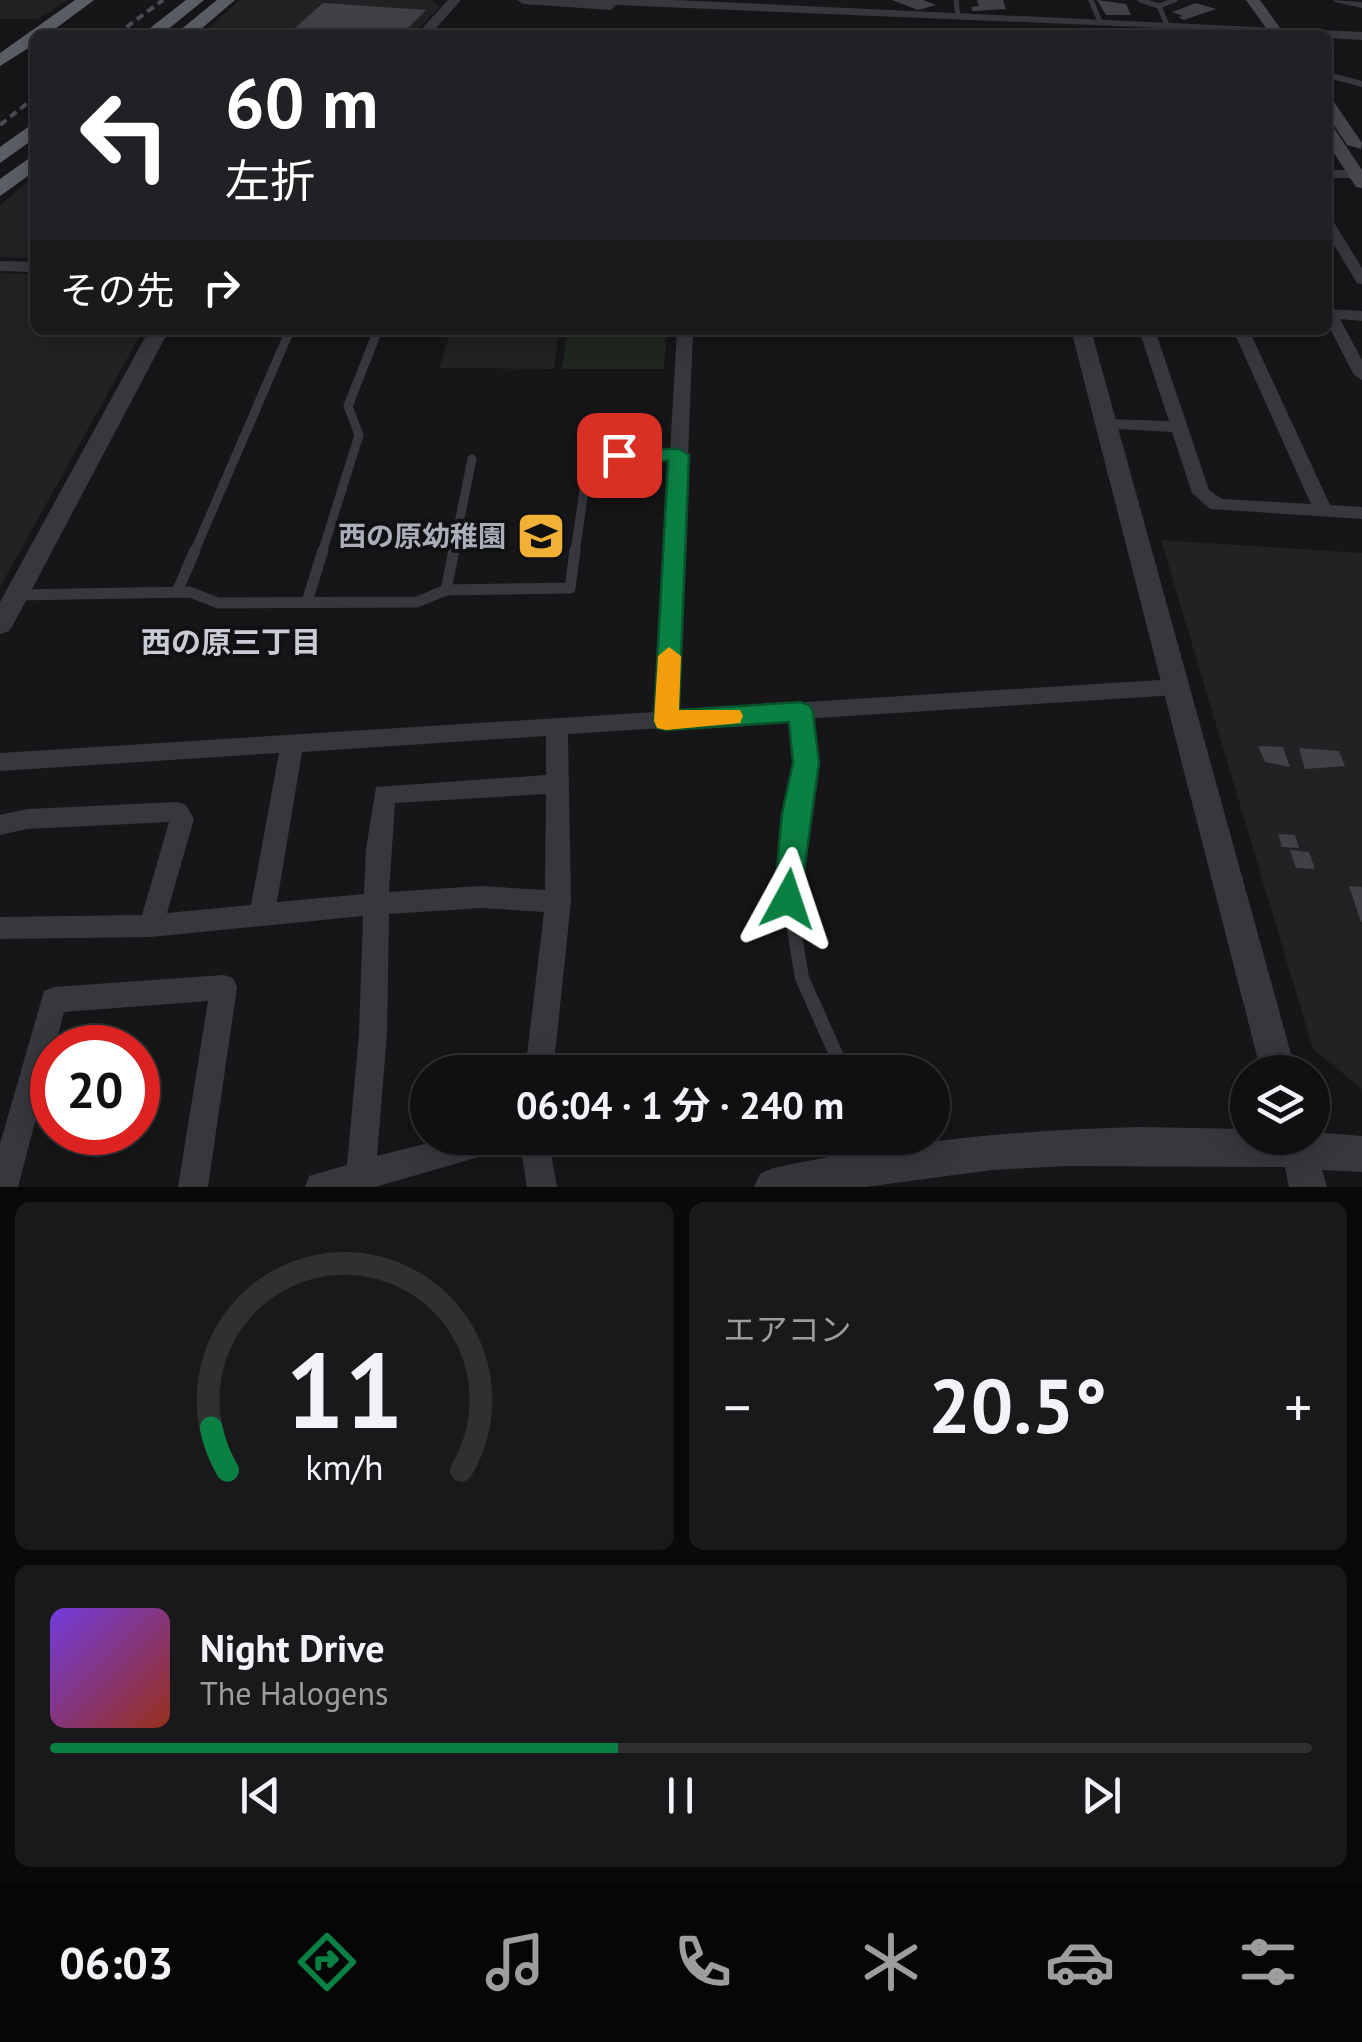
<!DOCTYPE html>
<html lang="ja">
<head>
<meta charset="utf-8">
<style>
  :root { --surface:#101012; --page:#19191b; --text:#f1f3f6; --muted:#9c9d9f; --line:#303032; --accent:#0b8043 }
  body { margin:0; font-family:"PT Sans","Noto Sans JP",sans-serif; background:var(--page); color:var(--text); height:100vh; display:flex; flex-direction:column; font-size:38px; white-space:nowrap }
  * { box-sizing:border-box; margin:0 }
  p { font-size:32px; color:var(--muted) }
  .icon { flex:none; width:55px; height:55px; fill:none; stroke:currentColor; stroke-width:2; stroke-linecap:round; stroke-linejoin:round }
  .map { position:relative; height:1187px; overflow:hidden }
  .drawer { display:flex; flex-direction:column; gap:15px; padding:15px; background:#09090a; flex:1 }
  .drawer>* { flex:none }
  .banner { position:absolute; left:30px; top:30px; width:1302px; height:305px; border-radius:15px; box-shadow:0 5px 25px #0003,0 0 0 2px var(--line); background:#202124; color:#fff; overflow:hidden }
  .controls { position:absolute; left:1230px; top:1055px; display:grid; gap:20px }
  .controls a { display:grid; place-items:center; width:100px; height:100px; border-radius:50%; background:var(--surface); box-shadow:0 5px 25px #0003,0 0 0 2px var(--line); font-size:50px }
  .speed { position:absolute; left:30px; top:1025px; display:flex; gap:20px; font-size:50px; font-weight:700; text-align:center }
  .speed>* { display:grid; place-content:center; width:130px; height:130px; border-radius:50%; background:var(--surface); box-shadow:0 5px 25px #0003,0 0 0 2px var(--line); line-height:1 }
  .speed .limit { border:15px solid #d22; background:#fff; color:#111 }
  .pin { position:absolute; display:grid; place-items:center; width:85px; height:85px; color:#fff; margin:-42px; border-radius:20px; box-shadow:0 5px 15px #0006 }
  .me { position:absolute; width:110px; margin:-55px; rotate:5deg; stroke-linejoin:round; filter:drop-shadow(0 0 8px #0008) }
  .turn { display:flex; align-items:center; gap:35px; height:210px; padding:0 30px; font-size:45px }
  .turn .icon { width:130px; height:130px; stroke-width:2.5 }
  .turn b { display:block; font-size:70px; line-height:85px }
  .then { display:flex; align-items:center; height:95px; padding:0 30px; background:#0003; gap:20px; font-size:38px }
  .big { font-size:75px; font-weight:700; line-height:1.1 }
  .drawer .tile { flex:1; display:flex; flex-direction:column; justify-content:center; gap:15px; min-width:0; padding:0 35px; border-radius:15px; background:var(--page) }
  .drawer .dial { align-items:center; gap:0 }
  .dial svg { height:260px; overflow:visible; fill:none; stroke:var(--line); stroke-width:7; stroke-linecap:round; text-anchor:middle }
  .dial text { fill:var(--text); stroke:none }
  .song { display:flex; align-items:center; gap:30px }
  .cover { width:120px; height:120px; border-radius:15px; background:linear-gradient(135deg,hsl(260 70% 55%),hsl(10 70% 35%)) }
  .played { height:10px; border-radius:5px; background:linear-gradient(90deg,var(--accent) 45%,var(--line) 45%) }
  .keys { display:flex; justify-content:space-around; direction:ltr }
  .heat { display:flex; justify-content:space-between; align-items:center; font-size:55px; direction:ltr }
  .drawer .tiles { flex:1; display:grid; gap:15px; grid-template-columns:1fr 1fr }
  .tile:last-child { grid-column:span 2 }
  .trip { position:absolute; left:410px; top:1055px; width:540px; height:100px; border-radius:50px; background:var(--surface); box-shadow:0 5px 25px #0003,0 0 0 2px var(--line); font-weight:700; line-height:100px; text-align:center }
  .dock { display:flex; height:160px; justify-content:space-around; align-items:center; background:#060607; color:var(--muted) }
  .dock .icon { width:70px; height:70px }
  .dock .active { color:var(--accent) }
  .dock b { font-size:45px; color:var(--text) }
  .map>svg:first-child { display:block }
  .built { fill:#222225 }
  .green { fill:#1e261f }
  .building { fill:#404145 }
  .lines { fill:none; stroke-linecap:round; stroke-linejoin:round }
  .service-far4 { stroke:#37383d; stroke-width:5 }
  .service-far3 { stroke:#37383d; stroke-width:8 }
  .service-far2 { stroke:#37383d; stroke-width:9 }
  .service-far1 { stroke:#37383d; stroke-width:11 }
  .service { stroke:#37383d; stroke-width:14 }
  .minor { fill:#37383d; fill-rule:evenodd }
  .tertiary { fill:#37383d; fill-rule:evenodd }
  .secondary { fill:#45474d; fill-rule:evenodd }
  .trunk { fill:#5b5e65; fill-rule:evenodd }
  .rail { stroke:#4a4c52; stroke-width:4; stroke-dasharray:8 5; stroke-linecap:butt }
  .route { fill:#0b8043; stroke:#07532c; stroke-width:2.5 }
  .slow { fill:#f59e0b }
  .labels { text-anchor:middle; stroke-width:8; stroke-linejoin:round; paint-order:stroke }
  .poi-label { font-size:28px; font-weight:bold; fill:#a8adb8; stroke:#111113; text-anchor:end }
  .neighbourhood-label { font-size:30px; font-weight:bold; fill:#c9ccd4; stroke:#111113 }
</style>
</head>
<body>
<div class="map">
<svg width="1362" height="1187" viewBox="0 0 1362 1187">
  <rect width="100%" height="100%" fill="#161618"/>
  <g class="built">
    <polygon points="0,0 68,0 38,19 0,19"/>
    <polygon points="240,0 430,0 440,6 413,35 200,35"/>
    <polygon points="35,174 35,259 0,257 0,206"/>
    <polygon points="0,273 35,274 35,330 143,330 0,587"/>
    <polygon points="451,330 559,330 554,369 439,368"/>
    <polygon points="1161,540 1362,553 1362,1089 1313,1049"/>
  </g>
  <polygon class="green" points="567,330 667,330 664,369 562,369"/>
  <g class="building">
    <polygon points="892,0 923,0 936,5 918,10"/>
    <polygon points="977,0 1003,0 1006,9 973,11 971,7 979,6"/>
    <polygon points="1097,0 1126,4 1131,15 1106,15"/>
    <polygon points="323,3 426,10 401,35 287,35"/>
    <polygon points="1196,3 1216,9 1184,20 1178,17 1183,16 1172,12"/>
    <polygon points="1258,746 1283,747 1290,767 1265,762"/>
    <polygon points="1299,748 1339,751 1345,766 1305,769"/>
    <polygon points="1278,834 1295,835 1299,848 1282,847"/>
    <polygon points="1290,850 1309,852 1315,869 1296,868"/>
    <polygon points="1349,886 1362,887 1362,922 1361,922"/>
  </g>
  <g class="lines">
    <g class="service-far4">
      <polyline points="956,0 958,17"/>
      <polyline points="1091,0 1100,22"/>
      <polyline points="1140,0 1159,6"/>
      <polyline points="1167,25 1159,6 1175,0"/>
    </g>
    <polyline class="service-far3" points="1328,174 1356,174"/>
    <g class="service-far2">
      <polyline points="194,553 290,330"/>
      <polyline points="322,553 359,435 348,406 378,330"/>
      <polyline points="453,553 472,459"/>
      <polyline points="575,553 589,455 679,455"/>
    </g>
    <g class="service-far1">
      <polyline points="446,590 454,550"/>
      <polyline points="177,592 195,550"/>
      <polyline points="17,595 190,592 218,603 417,602 446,590 570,588 575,550"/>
      <polyline points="307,602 323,550"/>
      <polyline points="794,835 806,763 800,712"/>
    </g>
    <polyline class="service" points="794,833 789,899 802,978 844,1072"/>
    <g class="minor">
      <polygon points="1333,0 1362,2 1362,8 1335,2"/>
      <polygon points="1328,72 1362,81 1362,87 1328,78"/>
      <polygon points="1328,220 1333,221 1362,268 1362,284 1357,283 1328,235"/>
      <polygon points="1328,309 1362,311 1362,321 1340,319 1362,360 1362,380 1354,375 1328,325"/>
      <path d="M677,330h16l-15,380 498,-31 8,2 3,6 -3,6 -8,2 -608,39 3,168 -18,170h-28l19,-160 -63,-4 -92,6 -2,120 -10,122 71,-18h66l-4,10 -135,39h-70l4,-11 38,-11 12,-131 4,-118 -212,21 -151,2v-22l142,-2 27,-93 -142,7 -27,6v-20l27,-6 151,-7 8,3 8,14 -27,94 84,-8 28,-152 -279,18v-18l655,-41zM546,736v39l-170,12 -10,62 -2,45 -87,8 25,-150zM546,794l-1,96 -64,-4 -92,6 6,-89z"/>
      <polygon points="1139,330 1155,330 1209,490 1222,499 1311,504 1233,330 1249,330 1330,505 1362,507 1362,519 1210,509 1192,493 1172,432 1100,428 1097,424 1106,419 1169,421"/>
      <polygon points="224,975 233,978 237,987 208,1187 178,1187 208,1001 64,1012 18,1187 0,1187 0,1144 44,991 54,987"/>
      <polygon points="519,1138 548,1138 557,1187 527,1187"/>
    </g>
    <g class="tertiary">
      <polygon points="448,0 461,0 430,35 416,35"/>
      <polygon points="517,0 676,0 1362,32 1362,40 1328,38 1328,35 616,5 611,10 523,4"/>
      <polygon points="0,261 35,262 35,272 0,271"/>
      <polygon points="149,330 169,330 13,625 9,631 0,634 0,602"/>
      <polygon points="1071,330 1091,330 1296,1072 1261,1072"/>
      <path d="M1140,1127l108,2v9h64v-6l50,4v36l-40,-2 5,17h-38l-4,-20 -219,-1 -74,4 -127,17h-111l6,-13 13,-6c122,-26 242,-38 367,-41z"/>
    </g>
    <g class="secondary">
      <polygon points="1246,0 1260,0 1285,35 1271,35"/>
      <polygon points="1328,100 1334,102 1362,143 1361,149 1347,145 1328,116"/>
      <polygon points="1328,127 1334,128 1362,170 1362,188 1356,187 1328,144"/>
    </g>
    <g class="trunk">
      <polygon points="75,0 94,0 47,35 35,35 35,44 0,66 0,53"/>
      <polygon points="186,0 204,0 161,35 141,35"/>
      <polygon points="217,0 235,0 194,35 174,35"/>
      <polygon points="35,122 35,138 0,163 0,147"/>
      <polygon points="35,154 35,171 0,196 0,179"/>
    </g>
    <g class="rail">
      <polyline points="116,35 163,0"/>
      <polyline points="0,125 35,97"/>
    </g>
  </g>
  <polygon class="route" points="619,449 679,449 689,455 679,710 800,702 809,705 813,712 819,763 799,908 788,912 778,908 774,899 782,814 793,763 789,722 666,730 657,728 654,721 668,461 612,459 609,455"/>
  <polygon class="slow" points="669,647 681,656 679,710 740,710 743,716 740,723 666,730 657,728 654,721 658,656"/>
  <defs>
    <g id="school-square" transform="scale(2.5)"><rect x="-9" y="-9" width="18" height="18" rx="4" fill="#f2b134" stroke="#111113"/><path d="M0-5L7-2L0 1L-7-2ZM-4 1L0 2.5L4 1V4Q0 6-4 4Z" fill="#111"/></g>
  </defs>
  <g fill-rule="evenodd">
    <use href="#school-square" x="541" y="536"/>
  </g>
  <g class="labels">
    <g class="poi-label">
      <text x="506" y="546">西の原幼稚園</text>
    </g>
    <g class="neighbourhood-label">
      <text x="231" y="653">西の原三丁目</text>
    </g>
  </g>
</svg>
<div class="controls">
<a><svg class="icon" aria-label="layers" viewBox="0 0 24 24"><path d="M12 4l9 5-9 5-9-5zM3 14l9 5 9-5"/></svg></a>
</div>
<div class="speed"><div class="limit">20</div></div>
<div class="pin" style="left:619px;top:455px;background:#d93025"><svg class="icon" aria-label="arrive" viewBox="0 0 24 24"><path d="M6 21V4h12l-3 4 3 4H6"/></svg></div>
<svg class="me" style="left:788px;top:899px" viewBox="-20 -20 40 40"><path d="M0-17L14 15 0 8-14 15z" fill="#0b8043" stroke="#fff" stroke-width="4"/></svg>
<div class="trip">06:04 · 1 分 · 240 m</div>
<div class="banner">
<div class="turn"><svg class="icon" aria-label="left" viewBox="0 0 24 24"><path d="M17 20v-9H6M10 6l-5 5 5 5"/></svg><div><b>60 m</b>左折</div></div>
<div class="then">その先<svg class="icon" aria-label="right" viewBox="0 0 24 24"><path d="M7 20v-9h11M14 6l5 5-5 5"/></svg></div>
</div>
</div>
<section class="drawer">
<div class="tiles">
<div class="tile dial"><svg viewBox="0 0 100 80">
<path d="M14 69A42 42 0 1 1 86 69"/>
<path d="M14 69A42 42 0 0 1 9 56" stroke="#0b8043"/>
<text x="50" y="56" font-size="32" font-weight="700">11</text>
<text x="50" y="72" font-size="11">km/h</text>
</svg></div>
<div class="tile"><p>エアコン</p>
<div class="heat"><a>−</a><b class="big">20.5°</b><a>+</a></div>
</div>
<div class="tile">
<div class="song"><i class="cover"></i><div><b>Night Drive</b><p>The Halogens</p></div></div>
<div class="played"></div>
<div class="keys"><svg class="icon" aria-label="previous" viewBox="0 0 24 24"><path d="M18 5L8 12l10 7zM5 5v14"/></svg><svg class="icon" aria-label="pause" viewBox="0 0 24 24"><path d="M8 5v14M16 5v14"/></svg><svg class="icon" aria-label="next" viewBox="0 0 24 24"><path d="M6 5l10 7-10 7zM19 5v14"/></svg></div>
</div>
</div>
</section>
<nav class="dock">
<b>06:03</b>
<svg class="icon active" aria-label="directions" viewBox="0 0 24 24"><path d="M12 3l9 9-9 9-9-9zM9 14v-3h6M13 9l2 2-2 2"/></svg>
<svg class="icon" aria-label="music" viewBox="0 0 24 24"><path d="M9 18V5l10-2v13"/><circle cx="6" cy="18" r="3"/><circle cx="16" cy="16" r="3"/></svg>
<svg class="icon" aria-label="phone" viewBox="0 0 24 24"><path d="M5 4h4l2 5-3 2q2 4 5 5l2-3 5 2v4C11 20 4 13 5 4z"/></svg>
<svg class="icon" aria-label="climate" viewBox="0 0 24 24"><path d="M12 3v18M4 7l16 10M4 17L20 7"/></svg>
<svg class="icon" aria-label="car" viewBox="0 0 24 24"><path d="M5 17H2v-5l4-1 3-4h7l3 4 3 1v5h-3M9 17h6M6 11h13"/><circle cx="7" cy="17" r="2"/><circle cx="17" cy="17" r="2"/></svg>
<svg class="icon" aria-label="filters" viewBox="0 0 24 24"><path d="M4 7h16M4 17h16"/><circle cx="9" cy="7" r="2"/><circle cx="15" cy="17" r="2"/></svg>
</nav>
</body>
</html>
